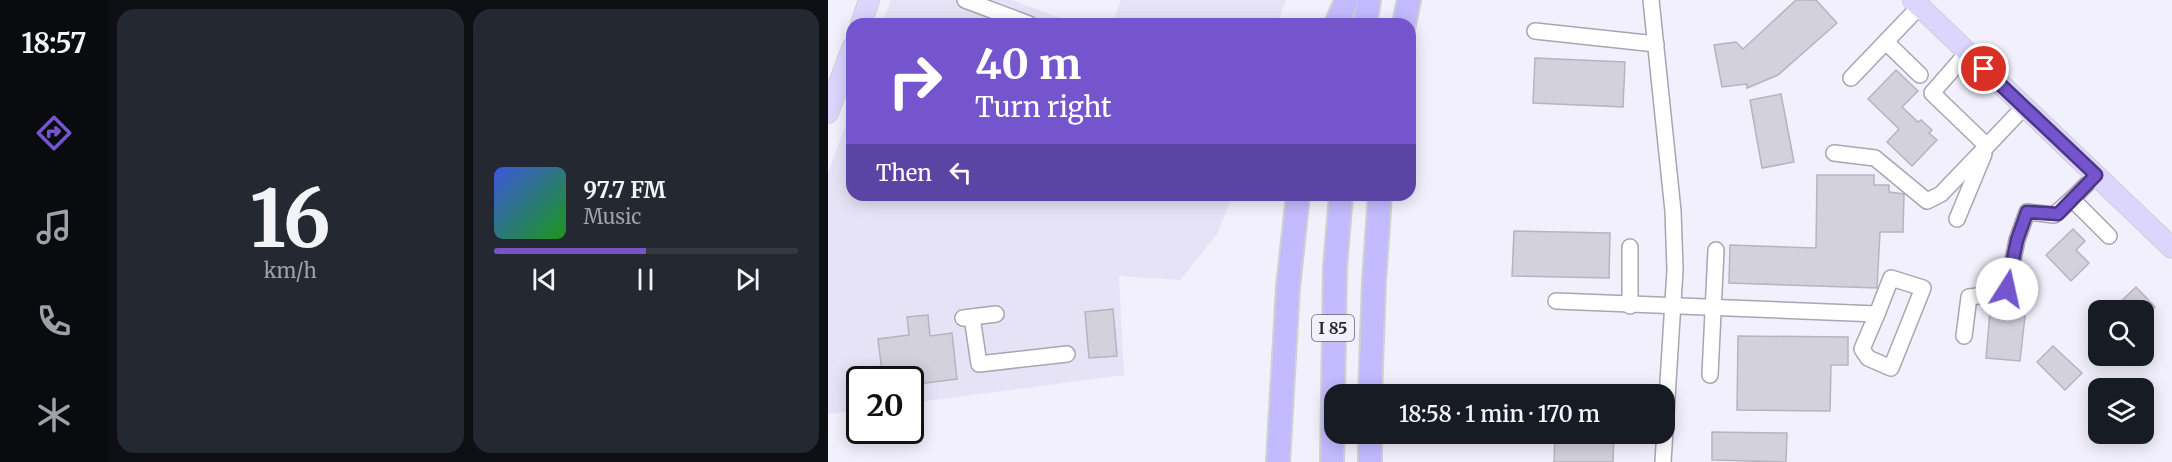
<!DOCTYPE html>
<html lang="en">
<head>
<meta charset="utf-8">
<style>
  :root { --surface:#171b24; --page:#242831; --text:#f1f3f6; --muted:#9ea1a6; --line:#363941; --accent:#7455ce }
  body { margin:0; font-family:Merriweather,serif; background:var(--page); color:var(--text); height:100vh; display:flex; flex-direction:column; font-size:22px; white-space:nowrap }
  * { box-sizing:border-box; margin:0 }
  p { font-size:20px; color:var(--muted) }
  .icon { flex:none; width:33px; height:33px; fill:none; stroke:currentColor; stroke-width:2; stroke-linecap:round; stroke-linejoin:round }
  .map { position:relative; flex:1; overflow:hidden }
  .details { display:flex; flex-direction:column; gap:9px; padding:9px; background:#0d0f14; width:720px }
  .details>* { flex:none }
  .guide { position:absolute; left:18px; top:18px; width:570px; height:183px; border-radius:18px; box-shadow:0 3px 15px #0003; background:#7455ce; color:#fff; overflow:hidden }
  .controls { position:absolute; left:1260px; top:300px; display:grid; gap:12px }
  .controls a { display:grid; place-items:center; width:66px; height:66px; border-radius:12px; background:var(--surface); box-shadow:0 3px 15px #0003; font-size:30px }
  .speed { position:absolute; left:18px; top:366px; display:flex; gap:12px; font-size:30px; font-weight:700; text-align:center }
  .speed>* { display:grid; place-content:center; width:78px; height:78px; border-radius:50%; background:var(--surface); box-shadow:0 3px 15px #0003; line-height:1 }
  .speed .limit { border:3px solid #111; border-radius:9px; background:#fff; color:#111 }
  .pin { position:absolute; display:grid; place-items:center; width:51px; height:51px; color:#fff; margin:-26px; border:3px solid #fff; border-radius:50%; box-shadow:0 2px 6px #0007 }
  .me { position:absolute; width:66px; margin:-33px; rotate:10deg; stroke-linejoin:round; filter:drop-shadow(0 0 4px #0008) }
  .turn { display:flex; align-items:center; gap:21px; height:126px; padding:0 30px; font-size:27px }
  .turn .icon { width:78px; height:78px; stroke-width:2.5 }
  .turn b { display:block; font-size:42px; line-height:51px }
  .then { display:flex; align-items:center; height:57px; padding:0 30px; background:#0003; gap:12px; font-size:22px }
  .details .tile { flex:1; display:flex; flex-direction:column; justify-content:center; gap:9px; min-width:0; padding:0 21px; border-radius:18px; background:var(--page) }
  .details .dial { align-items:center; gap:0 }
  .dial b { font-size:78px; line-height:1 }
  .song { display:flex; align-items:center; gap:18px }
  .cover { width:72px; height:72px; border-radius:9px; background:linear-gradient(135deg,hsl(230 70% 55%),hsl(120 70% 35%)) }
  .played { height:6px; border-radius:3px; background:linear-gradient(90deg,var(--accent) 50%,var(--line) 50%) }
  .keys { display:flex; justify-content:space-around; direction:ltr }
  .details .tiles { flex:1; display:grid; gap:9px; grid-template-columns:repeat(2,1fr) }
  .trip { position:absolute; left:496px; top:384px; width:351px; height:60px; border-radius:18px; background:var(--surface); box-shadow:0 3px 15px #0003; font-weight:600; line-height:60px; text-align:center }
  main { display:flex; flex:1; min-height:0 }
  .tabs { display:flex; flex-direction:column; width:108px; justify-content:space-around; align-items:center; background:#090b0e; color:var(--muted) }
  .tabs .icon { width:42px; height:42px }
  .tabs .active { color:var(--accent) }
  .tabs b { font-size:27px; color:var(--text) }
  .map>svg:first-child { display:block }
  .built { fill:#e6e3f6 }
  .building { fill:#d2d1dc; stroke:#b5b4bf; stroke-width:1.5 }
  .lines { fill:none; stroke-linecap:round; stroke-linejoin:round }
  .minor-casing { stroke:#a7a6b1; stroke-width:18 }
  .major-casing { stroke:#d0d0d1; stroke-width:22 }
  .highway-casing { stroke:#d0d0d1; stroke-width:26 }
  .minor { stroke:#fff; stroke-width:15 }
  .major { stroke:#dcd6ff; stroke-width:20 }
  .highway { stroke:#c4baff; stroke-width:22 }
  .route-casing { stroke:#4b3786; stroke-width:15 }
  .route { stroke:#7455ce; stroke-width:10 }
  .labels { text-anchor:middle; stroke-width:4.5; stroke-linejoin:round; paint-order:stroke }
  .shield { fill:#f2f0fc; stroke:#65656b; stroke-width:1.5 }
  .shield-label { font-size:16px; font-weight:bold; fill:#29292d }
</style>
</head>
<body>
<main>
<nav class="tabs">
<b>18:57</b>
<svg class="icon active" aria-label="directions" viewBox="0 0 24 24"><path d="M12 3l9 9-9 9-9-9zM9 14v-3h6M13 9l2 2-2 2"/></svg>
<svg class="icon" aria-label="music" viewBox="0 0 24 24"><path d="M9 18V5l10-2v13"/><circle cx="6" cy="18" r="3"/><circle cx="16" cy="16" r="3"/></svg>
<svg class="icon" aria-label="phone" viewBox="0 0 24 24"><path d="M5 4h4l2 5-3 2q2 4 5 5l2-3 5 2v4C11 20 4 13 5 4z"/></svg>
<svg class="icon" aria-label="climate" viewBox="0 0 24 24"><path d="M12 3v18M4 7l16 10M4 17L20 7"/></svg>
</nav>
<section class="details">
<div class="tiles">
<div class="tile dial"><b>16</b><p>km/h</p></div>
<div class="tile">
<div class="song"><i class="cover"></i><div><b>97.7 FM</b><p>Music</p></div></div>
<div class="played"></div>
<div class="keys"><svg class="icon" aria-label="previous" viewBox="0 0 24 24"><path d="M18 5L8 12l10 7zM5 5v14"/></svg><svg class="icon" aria-label="pause" viewBox="0 0 24 24"><path d="M8 5v14M16 5v14"/></svg><svg class="icon" aria-label="next" viewBox="0 0 24 24"><path d="M6 5l10 7-10 7zM19 5v14"/></svg></div>
</div>
</div>
</section>
<div class="map">
<svg width="1344" height="462" viewBox="0 0 1344 462">
  <rect width="100%" height="100%" fill="#f2f0fc"/>
  <g class="built">
    <polygon points="63,0 184,0 248,24 54,24"/>
    <polygon points="293,0 458,0 449,24 284,24"/>
    <polygon points="24,107 24,195 405,195 389,234 352,280 291,276 296,375 83,403 82,380 32,380 31,410 0,414 0,173"/>
  </g>
  <g class="building">
    <polygon points="968,0 988,0 1009,23 950,75 919,88 919,84 894,87 886,45 908,42 915,49"/>
    <polygon points="707,58 797,62 795,107 705,103"/>
    <polygon points="1068,70 1090,91 1074,107 1090,122 1093,120 1104,130 1101,133 1109,140 1084,166 1059,142 1071,129 1040,99"/>
    <polygon points="953,94 966,162 934,168 922,100"/>
    <polygon points="989,175 1046,175 1046,185 1061,185 1061,192 1076,194 1075,232 1052,232 1049,288 901,283 902,245 988,248"/>
    <polygon points="1245,229 1257,241 1248,250 1261,263 1243,281 1218,255"/>
    <polygon points="686,231 782,233 781,278 684,276"/>
    <polygon points="1308,287 1327,307 1316,318 1316,310 1284,310"/>
    <polygon points="285,309 289,356 261,358 257,312"/>
    <polygon points="1162,312 1197,316 1192,361 1158,358"/>
    <polygon points="100,315 102,336 124,333 129,379 82,385 82,380 55,380 50,339 81,335 79,317"/>
    <polygon points="910,336 1020,337 1020,365 1003,365 1002,411 909,410"/>
    <polygon points="1225,346 1254,373 1237,390 1209,362"/>
    <polygon points="884,432 959,433 958,462 884,460"/>
    <polygon points="727,434 786,434 785,462 726,462"/>
  </g>
  <g class="lines">
    <g class="minor-casing">
      <g id="minor">
        <polyline points="137,0 201,24"/>
        <polyline points="823,0 845,211 847,270 835,462"/>
        <polyline points="707,31 828,44"/>
        <polyline points="1058,42 1092,75"/>
        <polyline points="1139,53 1104,93 1159,146 1196,107"/>
        <polyline points="1023,78 1091,7"/>
        <polyline points="1006,153 1047,158 1099,201 1113,194 1159,146"/>
        <polyline points="1268,175 1244,199 1281,236"/>
        <polyline points="1129,219 1156,154"/>
        <polyline points="728,301 1049,314 1063,278 1095,288 1063,368 1040,358 1034,349 1049,314"/>
        <polyline points="802,306 802,247"/>
        <polyline points="144,317 168,314"/>
        <polyline points="135,318 144,317 151,364 239,354"/>
        <polyline points="1136,336 1141,297 1176,293 1179,289 1189,240 1199,212 1226,215 1244,199"/>
        <polyline points="882,375 888,250"/>
      </g>
    </g>
    <g class="major-casing">
      <g id="major">
        <polyline points="1085,0 1344,248"/>
        <polyline points="33,24 41,0"/>
        <polyline points="0,113 24,48"/>
      </g>
    </g>
    <g class="highway-casing">
      <g id="highway">
        <polyline points="508,24 519,0"/>
        <polyline points="537,24 541,0"/>
        <polyline points="576,24 581,0"/>
        <polyline points="542,394 546,281 552,195"/>
        <polyline points="542,434 542,462"/>
        <polyline points="450,462 460,287 470,195"/>
        <polyline points="504,462 507,268 513,195"/>
      </g>
    </g>
    <use href="#minor" class="minor"/>
    <use href="#major" class="major"/>
    <use href="#highway" class="highway"/>
  </g>
  <g class="lines">
    <g class="route-casing">
      <polyline id="route" points="1156,69 1268,175 1230,214 1199,212 1189,240 1179,289"/>
    </g>
    <use href="#route" class="route"/>
  </g>
  <g class="labels">
    <rect class="shield" x="484" y="315" width="42" height="26" rx="4.5"/>
    <g class="shield-label">
      <text x="505" y="334">I 85</text>
    </g>
  </g>
</svg>
<div class="controls">
<a><svg class="icon" aria-label="search" viewBox="0 0 24 24"><circle cx="10" cy="10" r="6"/><path d="M15 15l6 6"/></svg></a>
<a><svg class="icon" aria-label="layers" viewBox="0 0 24 24"><path d="M12 4l9 5-9 5-9-5zM3 14l9 5 9-5"/></svg></a>
</div>
<div class="speed"><div class="limit">20</div></div>
<div class="pin" style="left:1156px;top:69px;background:#d93025"><svg class="icon" aria-label="arrive" viewBox="0 0 24 24"><path d="M6 21V4h12l-3 4 3 4H6"/></svg></div>
<svg class="me" style="left:1179px;top:289px" viewBox="-20 -20 40 40"><circle r="19" fill="#fff"/><path d="M0-13L10 11 0 6-10 11z" fill="#7455ce"/></svg>
<div class="trip">18:58 · 1 min · 170 m</div>
<div class="guide">
<div class="turn"><svg class="icon" aria-label="right" viewBox="0 0 24 24"><path d="M7 20v-9h11M14 6l5 5-5 5"/></svg><div><b>40 m</b>Turn right</div></div>
<div class="then">Then<svg class="icon" aria-label="left" viewBox="0 0 24 24"><path d="M17 20v-9H6M10 6l-5 5 5 5"/></svg></div>
</div>
</div>
</main>
</body>
</html>
